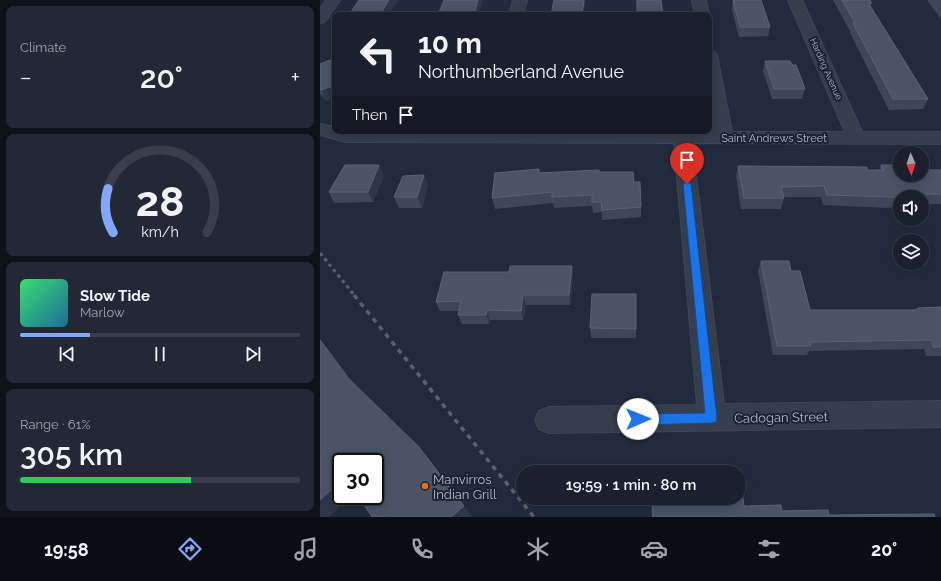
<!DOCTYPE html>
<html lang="en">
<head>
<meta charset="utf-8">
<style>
  :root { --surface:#1a202e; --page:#232836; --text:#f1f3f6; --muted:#9fa3aa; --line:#383e4a; --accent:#82a7fd }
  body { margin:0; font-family:Raleway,sans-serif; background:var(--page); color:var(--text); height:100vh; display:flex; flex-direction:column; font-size:15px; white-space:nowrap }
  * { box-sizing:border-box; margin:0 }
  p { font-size:13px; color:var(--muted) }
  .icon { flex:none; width:22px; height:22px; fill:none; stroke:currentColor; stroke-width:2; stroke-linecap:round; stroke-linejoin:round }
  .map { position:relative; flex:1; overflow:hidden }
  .sheet { display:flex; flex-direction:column; gap:6px; padding:6px; background:#0e1219; width:320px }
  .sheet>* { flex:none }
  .guide { position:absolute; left:12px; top:12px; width:380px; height:122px; border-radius:8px; box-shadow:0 2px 10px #0003,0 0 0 1px var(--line); background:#1a202e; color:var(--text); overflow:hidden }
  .needle { width:26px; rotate:178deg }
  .fabs { position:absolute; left:573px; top:146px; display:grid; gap:8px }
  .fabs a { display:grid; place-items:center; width:36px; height:36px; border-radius:50%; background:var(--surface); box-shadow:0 2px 10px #0003,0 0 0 1px var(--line); font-size:20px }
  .speed { position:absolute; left:12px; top:453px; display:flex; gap:8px; font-size:20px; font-weight:700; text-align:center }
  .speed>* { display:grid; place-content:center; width:52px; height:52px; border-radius:50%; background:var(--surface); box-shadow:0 2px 10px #0003,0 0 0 1px var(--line); line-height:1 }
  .speed .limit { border:2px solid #111; border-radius:6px; background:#fff; color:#111 }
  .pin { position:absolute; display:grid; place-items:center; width:34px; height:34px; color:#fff; margin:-41px -17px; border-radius:50% 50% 50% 0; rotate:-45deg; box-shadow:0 0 4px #0007 }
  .pin .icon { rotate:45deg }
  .me { position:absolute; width:44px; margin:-22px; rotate:89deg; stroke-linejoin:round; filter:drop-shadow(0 0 3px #0008) }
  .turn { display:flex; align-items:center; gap:14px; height:84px; padding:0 20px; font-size:18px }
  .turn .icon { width:52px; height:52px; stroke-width:2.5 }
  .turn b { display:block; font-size:28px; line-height:34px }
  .then { display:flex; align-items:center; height:38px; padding:0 20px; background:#0003; gap:8px; font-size:15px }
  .big { font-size:30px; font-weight:600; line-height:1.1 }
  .sheet .card { flex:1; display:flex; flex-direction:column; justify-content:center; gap:6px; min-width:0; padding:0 14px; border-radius:8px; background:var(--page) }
  .sheet .dial { align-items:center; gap:0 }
  .dial svg { height:104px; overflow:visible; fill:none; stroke:var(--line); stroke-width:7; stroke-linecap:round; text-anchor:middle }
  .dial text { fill:var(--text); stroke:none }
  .song { display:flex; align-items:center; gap:12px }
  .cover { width:48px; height:48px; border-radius:6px; background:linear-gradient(135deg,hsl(140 70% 55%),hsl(200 70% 35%)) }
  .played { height:4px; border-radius:2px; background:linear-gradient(90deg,var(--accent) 25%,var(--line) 25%) }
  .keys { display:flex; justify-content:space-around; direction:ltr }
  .heat { display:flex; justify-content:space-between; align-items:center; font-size:22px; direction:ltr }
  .charge { height:6px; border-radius:3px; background:linear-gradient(90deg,#34c759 61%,var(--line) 0) }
  .trip { position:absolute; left:196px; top:465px; width:230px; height:40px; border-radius:20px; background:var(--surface); box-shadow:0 2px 10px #0003,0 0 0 1px var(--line); font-weight:600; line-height:40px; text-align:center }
  .dock { display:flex; height:64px; justify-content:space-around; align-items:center; background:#0a0d12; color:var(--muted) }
  .dock .icon { width:28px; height:28px }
  .dock .active { color:var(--accent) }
  .dock b { font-size:18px; color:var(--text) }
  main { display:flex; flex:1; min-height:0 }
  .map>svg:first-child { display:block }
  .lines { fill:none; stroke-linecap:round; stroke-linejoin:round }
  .street-casing { stroke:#3f4656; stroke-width:2 }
  .street { fill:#363d4d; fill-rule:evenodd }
  .rail-far1 { stroke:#586174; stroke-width:3; stroke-dasharray:3.5 3.5; stroke-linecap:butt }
  .rail { stroke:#586174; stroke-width:3.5; stroke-dasharray:5 5; stroke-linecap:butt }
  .wall { fill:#3d475c }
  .shaded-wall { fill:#2d374b }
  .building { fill:#495468; stroke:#5a6377 }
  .route { fill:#1a73e8; stroke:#114b97 }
  .food-dot { fill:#e8710a; stroke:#1b2232; stroke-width:1.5 }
  .labels { text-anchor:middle; stroke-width:4; stroke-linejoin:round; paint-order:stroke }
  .far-street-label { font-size:9px; fill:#b1b8c9; stroke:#1b2232 }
  .street-label { font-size:11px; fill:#b1b8c9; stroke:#1b2232 }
  .near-street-label { font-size:13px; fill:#b1b8c9; stroke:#1b2232 }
  .near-poi-label { font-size:13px; fill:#b1b8c9; stroke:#1b2232; text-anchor:start }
</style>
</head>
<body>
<main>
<section class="sheet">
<div class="card"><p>Climate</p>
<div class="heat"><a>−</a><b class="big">20°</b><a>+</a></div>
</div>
<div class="card dial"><svg viewBox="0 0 100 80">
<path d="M14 69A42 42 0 1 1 86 69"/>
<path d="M14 69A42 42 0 0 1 10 35" stroke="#82a7fd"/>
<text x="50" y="56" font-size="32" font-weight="700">28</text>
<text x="50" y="72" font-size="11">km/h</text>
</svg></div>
<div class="card">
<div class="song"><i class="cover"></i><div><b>Slow Tide</b><p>Marlow</p></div></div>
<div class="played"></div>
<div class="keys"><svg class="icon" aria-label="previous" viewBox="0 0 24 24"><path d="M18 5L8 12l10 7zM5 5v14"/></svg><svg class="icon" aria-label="pause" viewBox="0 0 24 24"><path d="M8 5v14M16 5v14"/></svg><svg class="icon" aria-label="next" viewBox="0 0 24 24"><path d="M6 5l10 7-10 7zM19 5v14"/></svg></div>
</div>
<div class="card"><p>Range · 61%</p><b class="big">305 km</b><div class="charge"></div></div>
</section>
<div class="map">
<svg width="621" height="517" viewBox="0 0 621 517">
  <rect width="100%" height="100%" fill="#222b3d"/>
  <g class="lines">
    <g class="street-casing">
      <g id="street">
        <polygon points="6,0 20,0 5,22 0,23 0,9"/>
        <polygon points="193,0 207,0 203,15 189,15"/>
        <polygon points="372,0 386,0 389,15 375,15"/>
        <polygon points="468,0 482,0 542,132 621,132 621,144 372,143 404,404 621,401 621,427 229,433 219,429 215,420 219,411 229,407 377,405 354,143 26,142 0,135 0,124 15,127 15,131 394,132 389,101 389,50 394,52 397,55 412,132 525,132"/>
      </g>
    </g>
    <use href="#street" class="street"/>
    <polyline class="rail-far1" points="0,253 35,296"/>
    <polyline class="rail" points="34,295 214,517"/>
  </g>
  <g class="wall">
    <polygon points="413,0 450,27 448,36 419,37 412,10"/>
    <polygon points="513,0 550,0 551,7 608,99 603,109 569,110 530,33 530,31"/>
    <polygon points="607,0 621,0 621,19"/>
    <polygon points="445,61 472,65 485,89 482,99 452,99 443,71"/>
    <polygon points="0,64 6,101 0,93"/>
    <polygon points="561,165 608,170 621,170 621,204 602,204 602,197 580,197 580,207 568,208 503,205 501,197 464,197 464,198 461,209 421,209 416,176 418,166 547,170 559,170"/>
    <polygon points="219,169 220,173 279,172 314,182 321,207 321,217 282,220 282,212 273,213 272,206 234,208 233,203 175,209 172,198"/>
    <polygon points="104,175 108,186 102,208 79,208 74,197"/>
    <polygon points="64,176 53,202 14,203 9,192"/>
    <polygon points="441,261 471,271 490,310 595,310 621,307 621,356 606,356 604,349 489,351 487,355 453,355 438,271"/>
    <polygon points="252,266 253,276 250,305 206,305 203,320 170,320 169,324 142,324 138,315 139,311 120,311 116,302 189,272"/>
    <polygon points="316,294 316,338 271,338 270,328"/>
    <polygon points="331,498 419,498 424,506 462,511 509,515 615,517 332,517"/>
  </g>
  <g class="shaded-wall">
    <polygon points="69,0 78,0 69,15 60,15"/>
    <polygon points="158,0 163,0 163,1 159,15 154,15"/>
    <polygon points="264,0 265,0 265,6 264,15 262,15"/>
    <polygon points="15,85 15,97 6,101 1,90"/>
    <polygon points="59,165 64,176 53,202 48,192"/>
    <polygon points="104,175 108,186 102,208 97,197"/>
    <polygon points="252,266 253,276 250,305 249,295"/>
    <polygon points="203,295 206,305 203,320 201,311"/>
    <polygon points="167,310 170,320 169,324 166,315"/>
    <polygon points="0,338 41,393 28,378 0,340"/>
    <polygon points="99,447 152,517 131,517"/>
    <polygon points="21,481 21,496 32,496 9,517 0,517 0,500"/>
  </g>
  <g class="building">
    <polygon points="39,0 69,0 60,15 29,15"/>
    <polygon points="124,0 158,0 154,15 118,15"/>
    <polygon points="234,0 264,0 262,15 231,15"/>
    <polygon points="317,0 341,0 343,15 317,15"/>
    <polygon points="413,0 441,0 450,27 420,27"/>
    <polygon points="522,0 550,0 552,3 549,4 608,99 573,99 533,23 535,23"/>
    <polygon points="13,59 15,62 15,85 1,90 0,89 0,64"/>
    <polygon points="445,61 470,61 472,65 476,65 485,89 454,89"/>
    <polygon points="25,165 59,165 48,192 9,192"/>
    <polygon points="561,165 580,165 580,175 602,175 602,165 605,165 608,170 621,170 621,194 589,194 591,197 573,197 507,195 504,186 461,187 464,198 424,198 418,166 547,167 547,170 563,170"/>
    <polygon points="219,169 219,173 279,170 279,172 313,172 314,182 320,182 321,207 282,210 281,202 272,202 272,195 232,197 232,192 172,198 175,173"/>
    <polygon points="104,175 97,197 74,197 83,176"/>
    <polygon points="441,261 469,261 471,271 480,271 490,310 595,310 598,308 621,307 621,347 614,347 611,340 490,342 491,346 457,346"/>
    <polygon points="190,266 252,266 249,295 203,295 201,311 167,310 166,315 138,315 141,301 116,302 124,272 189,272"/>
    <polygon points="272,294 316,294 316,329 270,328"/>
    <polygon points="0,340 28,378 99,447 144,506 131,517 52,517 38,496 55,496 55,462 21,462 21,481 0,500"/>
    <polygon points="419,491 422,491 424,506 461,505 462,511 508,510 509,515 614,514 615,517 333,517 332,498 419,498"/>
  </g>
  <polygon class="route" points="367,181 371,184 397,418 396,422 392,423 318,425 314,423 312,419 314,415 318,414 385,413 363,184"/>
  <circle class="food-dot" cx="105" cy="486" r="4"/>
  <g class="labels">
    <g class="far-street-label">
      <text transform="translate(506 69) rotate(66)" y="3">Harding Avenue</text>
    </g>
    <g class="street-label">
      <text x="454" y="142">Saint Andrews Street</text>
    </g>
    <g class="near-street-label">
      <text transform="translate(461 417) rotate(-1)" y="5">Cadogan Street</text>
    </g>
    <g class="near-poi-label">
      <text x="113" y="484">Manvirros<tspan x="113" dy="15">Indian Grill</tspan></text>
    </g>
  </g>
</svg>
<div class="fabs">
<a><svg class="needle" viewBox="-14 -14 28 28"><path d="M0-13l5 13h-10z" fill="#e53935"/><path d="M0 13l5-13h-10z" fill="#9fa3aa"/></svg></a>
<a><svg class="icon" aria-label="sound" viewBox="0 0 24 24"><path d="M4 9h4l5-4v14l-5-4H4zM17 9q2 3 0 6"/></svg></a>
<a><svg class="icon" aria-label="layers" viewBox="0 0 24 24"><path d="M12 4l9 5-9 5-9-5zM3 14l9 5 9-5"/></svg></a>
</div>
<div class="speed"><div class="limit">30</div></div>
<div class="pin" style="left:367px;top:184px;background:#d93025"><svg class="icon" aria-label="arrive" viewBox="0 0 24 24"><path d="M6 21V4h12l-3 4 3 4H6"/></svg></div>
<svg class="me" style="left:318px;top:419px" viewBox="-20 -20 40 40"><circle r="19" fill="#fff"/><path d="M0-13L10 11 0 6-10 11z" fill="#1a73e8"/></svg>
<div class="trip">19:59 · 1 min · 80 m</div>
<div class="guide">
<div class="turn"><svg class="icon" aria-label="left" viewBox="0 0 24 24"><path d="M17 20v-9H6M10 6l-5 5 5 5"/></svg><div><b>10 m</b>Northumberland Avenue</div></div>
<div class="then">Then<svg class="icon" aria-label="arrive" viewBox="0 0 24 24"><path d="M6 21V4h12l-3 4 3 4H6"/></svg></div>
</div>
</div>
</main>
<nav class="dock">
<b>19:58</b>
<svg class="icon active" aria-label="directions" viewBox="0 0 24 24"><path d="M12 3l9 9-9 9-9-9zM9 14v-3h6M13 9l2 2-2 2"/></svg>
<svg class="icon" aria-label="music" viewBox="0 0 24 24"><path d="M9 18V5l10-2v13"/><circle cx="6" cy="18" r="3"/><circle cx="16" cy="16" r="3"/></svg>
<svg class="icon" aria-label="phone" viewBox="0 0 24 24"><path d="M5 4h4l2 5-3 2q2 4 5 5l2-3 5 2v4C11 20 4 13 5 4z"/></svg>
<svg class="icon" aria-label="climate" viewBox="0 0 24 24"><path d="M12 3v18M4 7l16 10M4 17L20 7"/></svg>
<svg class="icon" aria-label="car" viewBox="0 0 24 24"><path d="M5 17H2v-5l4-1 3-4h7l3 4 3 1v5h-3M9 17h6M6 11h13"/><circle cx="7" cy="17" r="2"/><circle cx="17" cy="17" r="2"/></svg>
<svg class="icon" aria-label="filters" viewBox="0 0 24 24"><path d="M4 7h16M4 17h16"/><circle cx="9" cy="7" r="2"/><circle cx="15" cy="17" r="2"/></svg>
<b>20°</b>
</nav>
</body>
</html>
